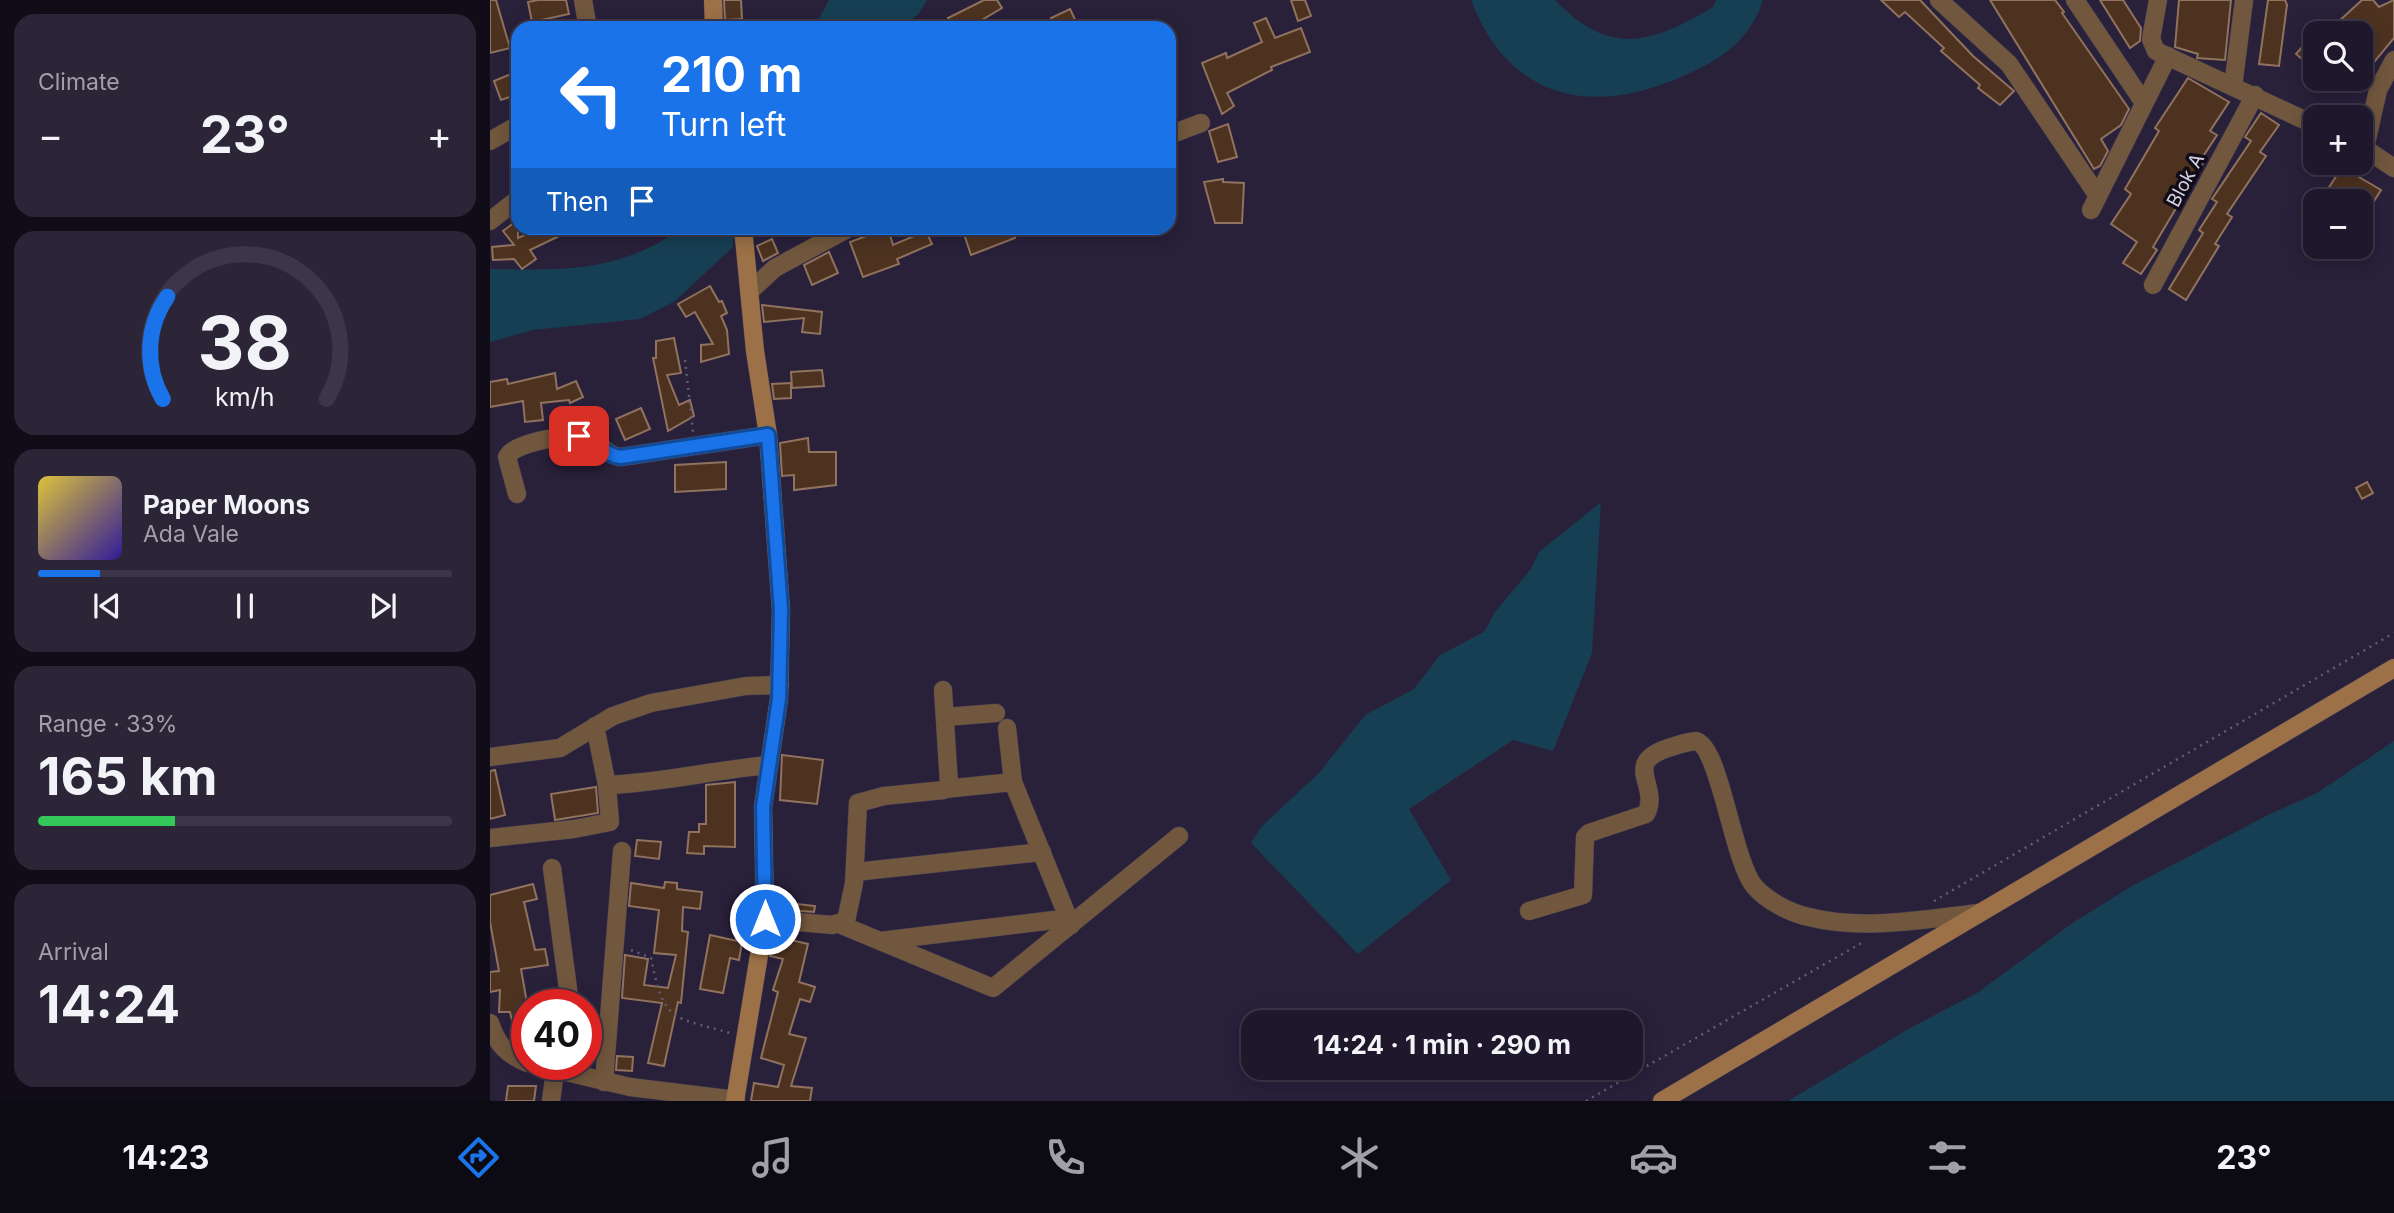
<!DOCTYPE html>
<html lang="en">
<head>
<meta charset="utf-8">
<style>
  :root { --surface:#1f182c; --page:#2c2538; --text:#f1f3f6; --muted:#a1a0a9; --line:#3c3748; --accent:#1a73e8 }
  body { margin:0; font-family:Inter,sans-serif; background:var(--page); color:var(--text); height:100vh; display:flex; flex-direction:column; font-size:26px; white-space:nowrap }
  * { box-sizing:border-box; margin:0 }
  p { font-size:23px; color:var(--muted) }
  .icon { flex:none; width:38px; height:38px; fill:none; stroke:currentColor; stroke-width:2; stroke-linecap:round; stroke-linejoin:round }
  .map { position:relative; flex:1; overflow:hidden }
  .panel { display:flex; flex-direction:column; gap:14px; padding:14px; background:#110d18; width:490px }
  .panel>* { flex:none }
  .top-card { position:absolute; left:21px; top:21px; width:665px; height:214px; border-radius:21px; box-shadow:0 4px 18px #0003,0 0 0 2px var(--line); background:#1a73e8; color:#fff; overflow:hidden }
  .controls { position:absolute; left:1813px; top:21px; display:grid; gap:14px }
  .controls a { display:grid; place-items:center; width:70px; height:70px; border-radius:14px; background:var(--surface); box-shadow:0 4px 18px #0003,0 0 0 2px var(--line); font-size:35px }
  .speed { position:absolute; left:21px; top:989px; display:flex; gap:14px; font-size:35px; font-weight:700; text-align:center }
  .speed>* { display:grid; place-content:center; width:91px; height:91px; border-radius:50%; background:var(--surface); box-shadow:0 4px 18px #0003,0 0 0 2px var(--line); line-height:1 }
  .speed .limit { border:10px solid #d22; background:#fff; color:#111 }
  .pin { position:absolute; display:grid; place-items:center; width:60px; height:60px; color:#fff; margin:-30px; border-radius:14px; box-shadow:0 4px 10px #0006 }
  .me { position:absolute; width:77px; margin:-38px; rotate:0deg; stroke-linejoin:round; filter:drop-shadow(0 0 5px #0008) }
  .turn { display:flex; align-items:center; gap:24px; height:147px; padding:0 35px; font-size:32px }
  .turn .icon { width:91px; height:91px; stroke-width:2.5 }
  .turn b { display:block; font-size:49px; line-height:60px }
  .then { display:flex; align-items:center; height:66px; padding:0 35px; background:#0003; gap:14px; font-size:26px }
  .big { font-size:52px; font-weight:700; line-height:1.1 }
  .panel .widget { flex:1; display:flex; flex-direction:column; justify-content:center; gap:10px; min-width:0; padding:0 24px; border-radius:21px; background:var(--page) }
  .panel .dial { align-items:center; gap:0 }
  .dial svg { height:182px; overflow:visible; fill:none; stroke:var(--line); stroke-width:7; stroke-linecap:round; text-anchor:middle }
  .dial text { fill:var(--text); stroke:none }
  .song { display:flex; align-items:center; gap:21px }
  .cover { width:84px; height:84px; border-radius:10px; background:linear-gradient(135deg,hsl(50 70% 55%),hsl(250 70% 35%)) }
  .played { height:7px; border-radius:4px; background:linear-gradient(90deg,var(--accent) 15%,var(--line) 15%) }
  .keys { display:flex; justify-content:space-around; direction:ltr }
  .heat { display:flex; justify-content:space-between; align-items:center; font-size:38px; direction:ltr }
  .charge { height:10px; border-radius:5px; background:linear-gradient(90deg,#34c759 33%,var(--line) 0) }
  .trip { position:absolute; left:751px; top:1010px; width:402px; height:70px; border-radius:21px; background:var(--surface); box-shadow:0 4px 18px #0003,0 0 0 2px var(--line); font-weight:700; line-height:70px; text-align:center }
  .menu { display:flex; height:112px; justify-content:space-around; align-items:center; background:#0c0a12; color:var(--muted) }
  .menu .icon { width:49px; height:49px }
  .menu .active { color:var(--accent) }
  .menu b { font-size:32px; color:var(--text) }
  main { display:flex; flex:1; min-height:0 }
  .map>svg:first-child { display:block }
  .water { fill:#173f53 }
  .building { fill:#4d3220; stroke:#90725e; stroke-width:2 }
  .lines { fill:none; stroke-linecap:round; stroke-linejoin:round }
  .street-casing { stroke:#453c55; stroke-width:19 }
  .secondary-casing { stroke:#453c55; stroke-width:19 }
  .path { stroke:#635c73; stroke-width:2.5; stroke-dasharray:2 5; stroke-linecap:butt }
  .street { stroke:#71573d; stroke-width:18 }
  .secondary { stroke:#9c7147; stroke-width:18 }
  .route-casing { stroke:#114b97; stroke-width:18 }
  .route { stroke:#1a73e8; stroke-width:12 }
  .labels { text-anchor:middle; stroke-width:7; stroke-linejoin:round; paint-order:stroke }
  .street-label { font-size:19px; fill:#d6d1e2; stroke:#100c18 }
</style>
</head>
<body>
<main>
<section class="panel">
<div class="widget"><p>Climate</p>
<div class="heat"><a>−</a><b class="big">23°</b><a>+</a></div>
</div>
<div class="widget dial"><svg viewBox="0 0 100 80">
<path d="M14 69A42 42 0 1 1 86 69"/>
<path d="M14 69A42 42 0 0 1 16 24" stroke="#1a73e8"/>
<text x="50" y="56" font-size="32" font-weight="700">38</text>
<text x="50" y="72" font-size="11">km/h</text>
</svg></div>
<div class="widget">
<div class="song"><i class="cover"></i><div><b>Paper Moons</b><p>Ada Vale</p></div></div>
<div class="played"></div>
<div class="keys"><svg class="icon" aria-label="previous" viewBox="0 0 24 24"><path d="M18 5L8 12l10 7zM5 5v14"/></svg><svg class="icon" aria-label="pause" viewBox="0 0 24 24"><path d="M8 5v14M16 5v14"/></svg><svg class="icon" aria-label="next" viewBox="0 0 24 24"><path d="M6 5l10 7-10 7zM19 5v14"/></svg></div>
</div>
<div class="widget"><p>Range · 33%</p><b class="big">165 km</b><div class="charge"></div></div>
<div class="widget"><p>Arrival</p><b class="big">14:24</b></div>
</section>
<div class="map">
<svg width="1904" height="1101" viewBox="0 0 1904 1101">
  <rect width="100%" height="100%" fill="#29203a"/>
  <g class="water">
    <polygon points="339,0 437,0 428,15 408,28 324,28"/>
    <path d="M981,0h84c54,57 97,44 158,7l3,-7h47c-13,41 -44,61 -82,77 -91,40 -172,22 -210,-77z"/>
    <path d="M192,228h52l-1,19 -58,54 -35,18 -107,11 -43,12v-73c73,1 129,4 192,-41z"/>
    <polygon points="1111,502 1102,653 1063,751 1023,740 919,809 961,880 868,954 761,843 771,827 829,773 875,715 924,689 950,655 994,632 1005,612 1041,569 1049,552"/>
    <polygon points="1904,741 1904,1101 1298,1101 1420,1028 1487,993 1584,922 1642,886 1780,814 1827,793"/>
  </g>
  <g class="building">
    <polygon points="0,0 6,0 20,48 0,53"/>
    <polygon points="48,0 76,0 79,14 42,22 38,2"/>
    <polygon points="234,0 251,0 252,19 235,20"/>
    <polygon points="494,0 507,0 512,8 487,23 489,28 463,28 458,18"/>
    <polygon points="801,0 815,0 821,16 808,21"/>
    <polygon points="1391,0 1430,0 1483,56 1524,91 1510,105 1488,88 1490,85 1451,51 1454,48 1415,12 1409,17"/>
    <polygon points="1500,0 1565,0 1574,12 1572,13 1639,109 1631,125 1611,139 1618,151 1610,166 1604,169"/>
    <polygon points="1610,0 1633,0 1651,28 1650,41 1640,48"/>
    <polygon points="1689,0 1741,0 1735,60 1707,58 1708,54 1685,47"/>
    <polygon points="1778,0 1795,0 1797,5 1789,66 1769,64"/>
    <polygon points="1872,0 1883,0 1889,7 1904,0 1904,38 1871,78 1871,33 1836,33"/>
    <polygon points="580,9 589,28 566,28 561,18"/>
    <polygon points="776,18 785,38 811,28 820,52 781,67 782,70 737,93 744,106 732,114 712,63 736,53 737,58 772,42 764,23"/>
    <polygon points="1819,39 1825,45 1825,70 1806,54"/>
    <polygon points="28,71 28,94 11,100 4,81"/>
    <polygon points="1698,78 1739,102 1720,131 1727,135 1710,161 1713,163 1663,247 1667,250 1651,274 1633,263 1647,242 1621,224 1641,194 1635,189 1669,131 1665,128"/>
    <polygon points="1771,113 1789,125 1770,152 1776,156 1737,214 1742,217 1725,244 1729,246 1696,300 1679,289 1713,233 1709,230 1727,202 1722,199 1761,141 1755,137"/>
    <polygon points="738,124 747,157 728,162 719,131"/>
    <polygon points="1852,167 1891,190 1871,222 1871,201 1859,201 1838,189"/>
    <polygon points="733,179 733,182 754,183 752,223 725,223 714,182"/>
    <polygon points="28,220 28,238 51,228 86,228 40,250 46,259 32,269 24,259 3,260 2,247 24,245 13,231"/>
    <polygon points="398,228 403,245 436,231 442,244 407,259 409,264 373,277 360,242"/>
    <polygon points="483,228 521,228 525,238 481,255 473,231"/>
    <polygon points="282,239 288,253 273,261 267,246"/>
    <polygon points="339,252 348,273 322,285 314,265"/>
    <polygon points="220,286 229,302 232,301 237,313 231,316 237,330 239,354 211,362 211,345 223,344 205,312 196,317 188,304"/>
    <polygon points="272,305 332,312 330,334 312,332 314,318 274,322"/>
    <polygon points="184,338 191,373 177,375 189,405 200,400 204,416 178,431 163,358 166,358 166,341"/>
    <polygon points="332,370 334,386 302,388 301,372"/>
    <polygon points="65,373 67,389 86,381 93,397 80,403 79,400 51,403 53,420 35,422 33,401 0,407 0,382 17,379 18,384"/>
    <polygon points="301,383 301,398 284,399 282,384"/>
    <polygon points="151,408 160,429 135,440 126,419"/>
    <polygon points="318,438 319,452 346,452 346,485 304,490 304,475 292,476 290,443"/>
    <polygon points="236,462 236,489 185,492 185,465"/>
    <polygon points="1877,482 1883,493 1872,499 1866,488"/>
    <polygon points="292,755 333,760 327,804 290,800"/>
    <polygon points="5,770 15,815 0,819 0,771"/>
    <polygon points="245,782 245,847 214,846 214,854 197,853 199,832 209,832 209,824 216,824 216,785"/>
    <polygon points="106,787 108,813 65,820 61,794"/>
    <polygon points="147,840 171,842 169,859 145,856"/>
    <polygon points="175,882 187,883 187,889 212,892 210,909 193,907 192,931 198,932 191,1003 188,1002 174,1066 158,1063 172,1003 132,998 135,955 158,959 154,985 178,988 186,955 164,953 169,910 139,906 141,883 174,888"/>
    <polygon points="43,884 47,899 34,902 45,950 55,949 58,965 31,969 37,1003 37,1037 26,1038 20,1012 9,1012 10,990 0,992 0,972 9,971 0,922 0,895"/>
    <polygon points="299,903 325,906 324,912 298,910"/>
    <polygon points="220,935 252,942 249,960 240,958 233,993 210,989"/>
    <polygon points="284,936 318,944 309,982 325,987 320,1002 310,999 299,1034 316,1038 301,1086 322,1088 320,1101 261,1101 264,1083 288,1087 294,1065 271,1058 288,992 283,990 293,959 280,956"/>
    <polygon points="127,1056 143,1057 142,1071 126,1070"/>
    <polygon points="18,1086 46,1086 44,1101 16,1101"/>
  </g>
  <g class="lines">
    <g class="street-casing">
      <g id="street">
        <polyline points="93,0 98,28"/>
        <polyline points="1449,0 1519,64 1608,196"/>
        <polyline points="1585,0 1654,103"/>
        <polyline points="1668,0 1661,39 1666,51 1825,125"/>
        <polyline points="1743,87 1754,0"/>
        <polyline points="679,135 711,123"/>
        <polyline points="0,141 28,125"/>
        <polyline points="1871,146 1904,168"/>
        <polyline points="1875,148 1888,90 1904,60"/>
        <polyline points="1601,210 1678,56"/>
        <polyline points="0,221 28,199"/>
        <polyline points="1663,285 1765,95"/>
        <polyline points="259,292 285,268 359,228"/>
        <path d="M27,494l-10,-37c7,-15 66,-25 82,-19 12,6 18,18 32,19l147,-22"/>
        <polyline points="455,717 506,713"/>
        <polyline points="517,728 523,782"/>
        <polyline points="0,757 70,748 123,716 161,703 256,686 290,685"/>
        <path d="M117,785c55,-2 107,-15 162,-20"/>
        <polyline points="455,789 523,782 581,925"/>
        <polyline points="0,838 84,829 120,822 117,785 105,726"/>
        <polyline points="62,868 80,1004"/>
        <polyline points="365,872 552,852"/>
        <path d="M1039,911l54,-16 2,-58 4,-4 57,-19c15,-28 -25,-50 22,-66 10,-3 18,-6 28,-7 24,6 36,117 58,145 13,15 36,27 55,31 55,14 115,2 170,-4"/>
        <polyline points="275,919 342,925 356,921 364,883 368,803 394,796 454,790 459,784 453,690"/>
        <polyline points="349,924 503,988 689,836"/>
        <polyline points="390,941 564,920 581,925"/>
        <path d="M0,1023c7,21 16,31 37,40"/>
        <polyline points="42,1064 140,1087 246,1100"/>
        <polyline points="114,1082 132,851"/>
        <polyline points="61,1101 65,1071"/>
      </g>
    </g>
    <g class="secondary-casing">
      <g id="secondary">
        <polyline points="223,0 224,28"/>
        <polyline points="245,1101 275,919 273,807 289,699 291,610 278,435 265,351 253,228"/>
        <polyline points="1172,1101 1904,668"/>
      </g>
    </g>
    <g class="path">
      <polyline points="195,360 203,432"/>
      <polyline points="1444,901 1904,633"/>
      <path d="M141,950l20,8c13,64 19,58 79,75"/>
      <polyline points="1096,1101 1375,941"/>
    </g>
    <use href="#street" class="street"/>
    <use href="#secondary" class="secondary"/>
  </g>
  <g class="lines">
    <g class="route-casing">
      <path id="route" d="M89,436c16,4 26,20 42,21l147,-22 13,175 -2,89 -16,108 2,112"/>
    </g>
    <use href="#route" class="route"/>
  </g>
  <g class="labels">
    <g class="street-label">
      <text transform="translate(1695 180) rotate(-62)" y="7">Blok A</text>
    </g>
  </g>
</svg>
<div class="controls">
<a><svg class="icon" aria-label="search" viewBox="0 0 24 24"><circle cx="10" cy="10" r="6"/><path d="M15 15l6 6"/></svg></a>
<a>+</a>
<a>−</a>
</div>
<div class="speed"><div class="limit">40</div></div>
<div class="pin" style="left:89px;top:436px;background:#d93025"><svg class="icon" aria-label="arrive" viewBox="0 0 24 24"><path d="M6 21V4h12l-3 4 3 4H6"/></svg></div>
<svg class="me" style="left:275px;top:919px" viewBox="-20 -20 40 40"><circle r="17" fill="#1a73e8" stroke="#fff" stroke-width="3"/><path d="M0-11L8 9 0 5-8 9z" fill="#fff"/></svg>
<div class="trip">14:24 · 1 min · 290 m</div>
<div class="top-card">
<div class="turn"><svg class="icon" aria-label="left" viewBox="0 0 24 24"><path d="M17 20v-9H6M10 6l-5 5 5 5"/></svg><div><b>210 m</b>Turn left</div></div>
<div class="then">Then<svg class="icon" aria-label="arrive" viewBox="0 0 24 24"><path d="M6 21V4h12l-3 4 3 4H6"/></svg></div>
</div>
</div>
</main>
<nav class="menu">
<b>14:23</b>
<svg class="icon active" aria-label="directions" viewBox="0 0 24 24"><path d="M12 3l9 9-9 9-9-9zM9 14v-3h6M13 9l2 2-2 2"/></svg>
<svg class="icon" aria-label="music" viewBox="0 0 24 24"><path d="M9 18V5l10-2v13"/><circle cx="6" cy="18" r="3"/><circle cx="16" cy="16" r="3"/></svg>
<svg class="icon" aria-label="phone" viewBox="0 0 24 24"><path d="M5 4h4l2 5-3 2q2 4 5 5l2-3 5 2v4C11 20 4 13 5 4z"/></svg>
<svg class="icon" aria-label="climate" viewBox="0 0 24 24"><path d="M12 3v18M4 7l16 10M4 17L20 7"/></svg>
<svg class="icon" aria-label="car" viewBox="0 0 24 24"><path d="M5 17H2v-5l4-1 3-4h7l3 4 3 1v5h-3M9 17h6M6 11h13"/><circle cx="7" cy="17" r="2"/><circle cx="17" cy="17" r="2"/></svg>
<svg class="icon" aria-label="filters" viewBox="0 0 24 24"><path d="M4 7h16M4 17h16"/><circle cx="9" cy="7" r="2"/><circle cx="15" cy="17" r="2"/></svg>
<b>23°</b>
</nav>
</body>
</html>
